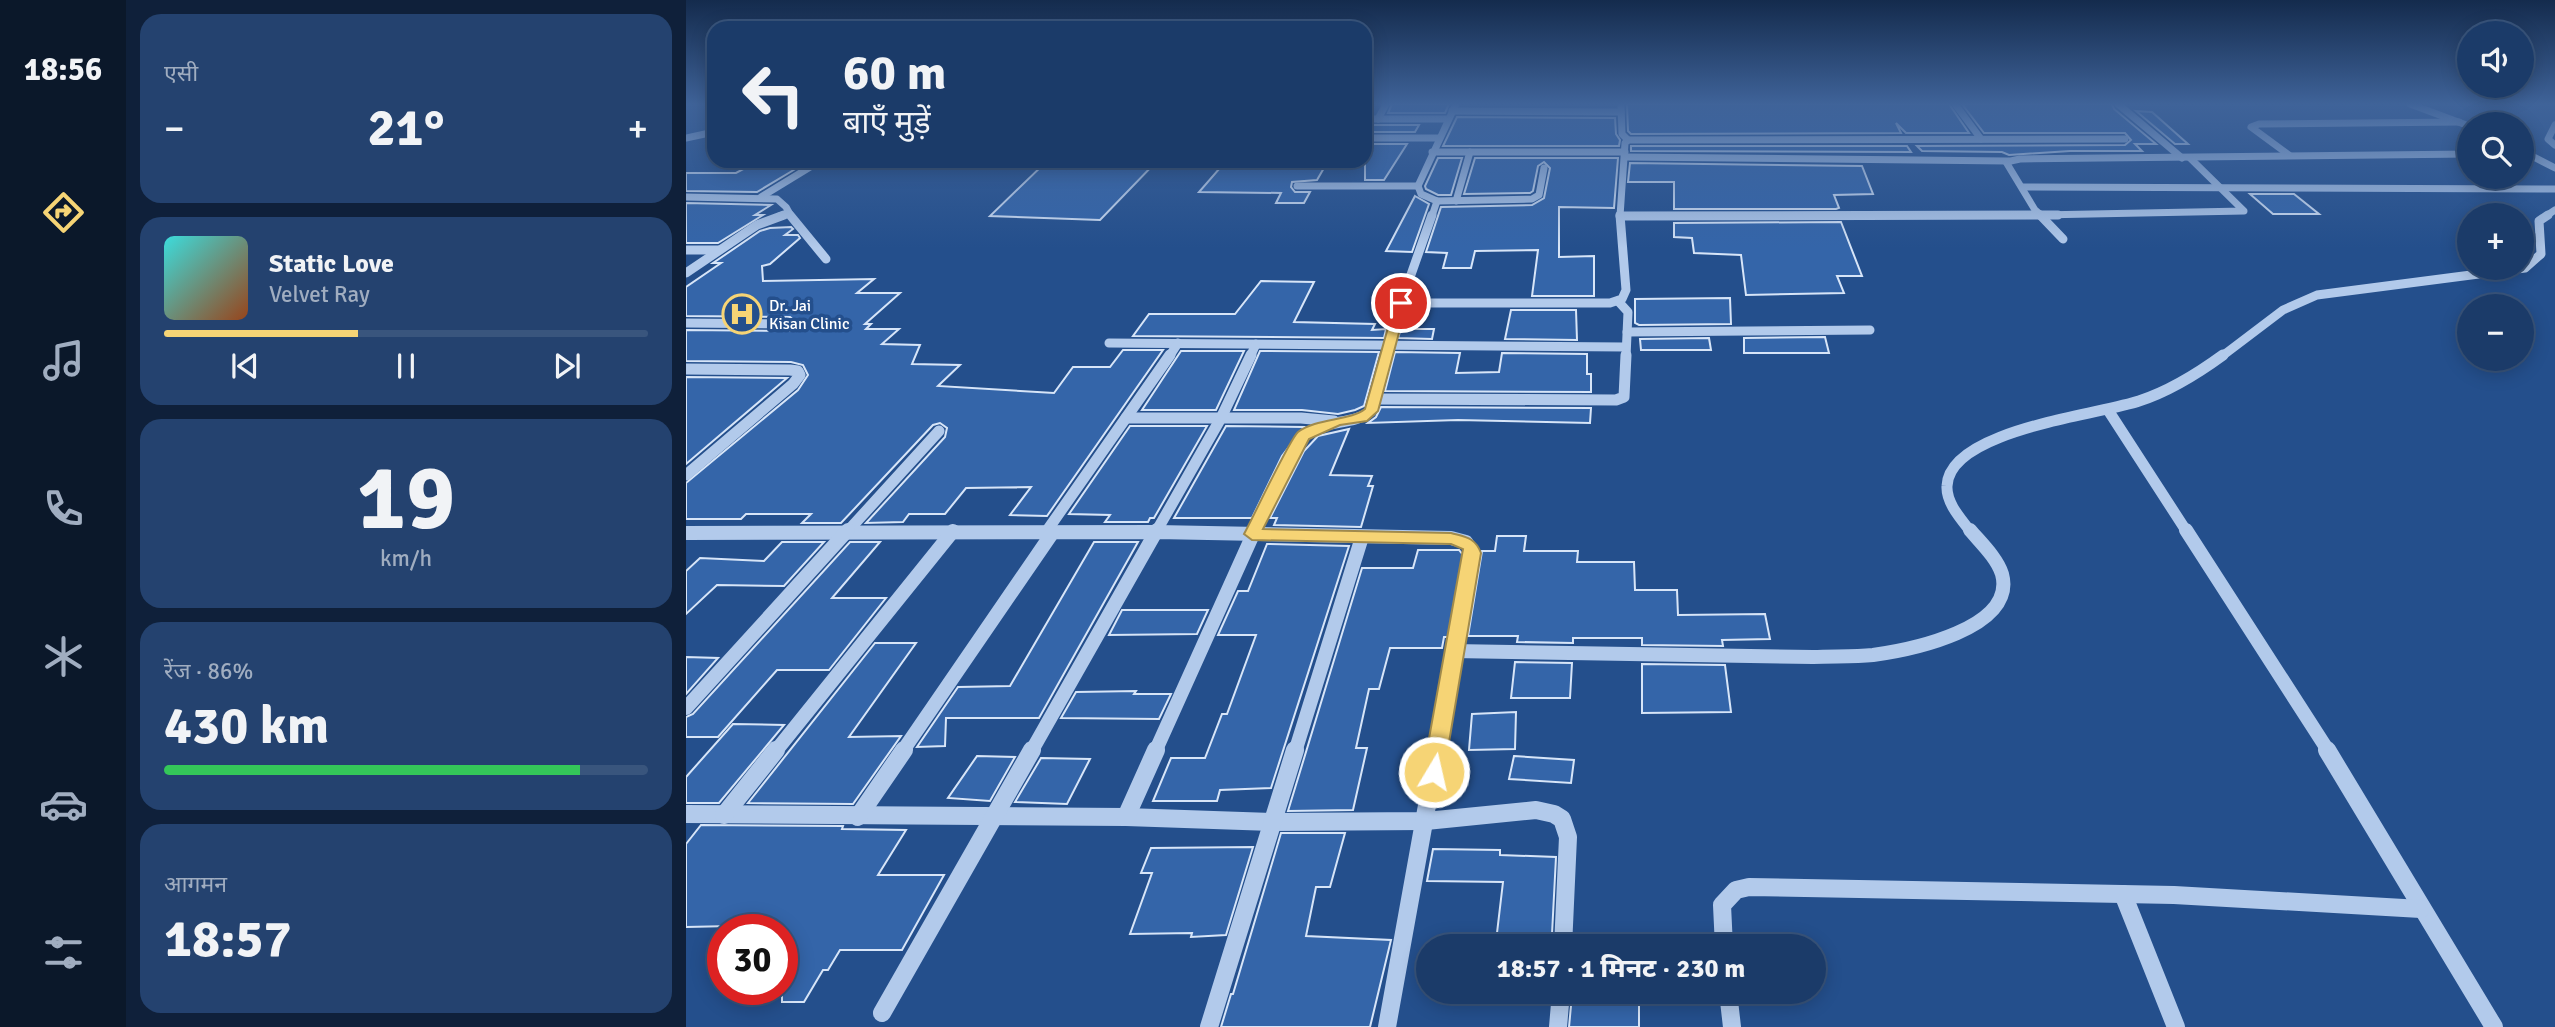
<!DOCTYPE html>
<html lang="hi">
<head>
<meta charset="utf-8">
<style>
  :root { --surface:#1b3b69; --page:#24426f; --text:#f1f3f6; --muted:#a0adc0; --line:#39557d; --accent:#f6d475 }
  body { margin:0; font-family:Signika,"Noto Sans Devanagari",sans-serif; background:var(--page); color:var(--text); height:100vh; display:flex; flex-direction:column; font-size:26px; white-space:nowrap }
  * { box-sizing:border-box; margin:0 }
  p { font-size:23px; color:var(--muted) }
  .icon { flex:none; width:38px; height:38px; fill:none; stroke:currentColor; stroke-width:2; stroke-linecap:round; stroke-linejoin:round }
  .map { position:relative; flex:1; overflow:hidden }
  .side { display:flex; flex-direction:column; gap:14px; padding:14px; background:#0f203a; width:560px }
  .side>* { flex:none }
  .top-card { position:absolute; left:21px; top:21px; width:665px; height:147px; border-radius:21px; box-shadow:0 4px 18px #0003,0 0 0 2px var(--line); background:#1b3b69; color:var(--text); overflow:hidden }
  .fabs { position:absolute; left:1771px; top:21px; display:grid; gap:14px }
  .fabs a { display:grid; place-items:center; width:77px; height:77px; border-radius:50%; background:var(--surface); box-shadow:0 4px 18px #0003,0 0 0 2px var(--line); font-size:35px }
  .speed { position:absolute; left:21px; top:914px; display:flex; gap:14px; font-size:35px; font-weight:700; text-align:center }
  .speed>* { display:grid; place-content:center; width:91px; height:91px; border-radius:50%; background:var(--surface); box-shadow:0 4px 18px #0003,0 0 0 2px var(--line); line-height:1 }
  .speed .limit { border:10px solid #d22; background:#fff; color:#111 }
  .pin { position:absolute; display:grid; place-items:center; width:60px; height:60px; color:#fff; margin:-30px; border:4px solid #fff; border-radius:50%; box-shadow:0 2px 7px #0007 }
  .me { position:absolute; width:77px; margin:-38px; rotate:9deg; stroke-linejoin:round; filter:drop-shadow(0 0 5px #0008) }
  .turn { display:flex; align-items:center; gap:24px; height:147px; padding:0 21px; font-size:32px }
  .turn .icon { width:91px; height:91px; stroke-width:2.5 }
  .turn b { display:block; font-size:49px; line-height:60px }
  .big { font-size:52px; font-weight:800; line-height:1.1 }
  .side .card { flex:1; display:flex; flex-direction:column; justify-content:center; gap:10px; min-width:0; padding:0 24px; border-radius:21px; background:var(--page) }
  .side .dial { align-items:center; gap:0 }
  .dial b { font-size:91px; line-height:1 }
  .song { display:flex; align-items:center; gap:21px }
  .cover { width:84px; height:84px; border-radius:10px; background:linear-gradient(135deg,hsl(180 70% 55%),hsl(20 70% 35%)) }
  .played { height:7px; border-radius:4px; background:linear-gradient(90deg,var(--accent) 40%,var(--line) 40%) }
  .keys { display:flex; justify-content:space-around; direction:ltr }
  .heat { display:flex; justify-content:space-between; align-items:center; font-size:38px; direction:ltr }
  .charge { height:10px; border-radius:5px; background:linear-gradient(90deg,#34c759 86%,var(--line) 0) }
  .trip { position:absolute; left:730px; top:934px; width:410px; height:70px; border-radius:35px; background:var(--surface); box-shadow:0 4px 18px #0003,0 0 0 2px var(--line); font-weight:800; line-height:70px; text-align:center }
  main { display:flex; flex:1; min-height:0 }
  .tab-bar { display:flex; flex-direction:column; width:126px; justify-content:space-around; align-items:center; background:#0b182a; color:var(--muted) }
  .tab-bar .icon { width:49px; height:49px }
  .tab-bar .on { color:var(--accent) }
  .tab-bar b { font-size:32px; color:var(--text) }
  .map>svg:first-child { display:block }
  .building { fill:#3465a9; stroke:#d7e5f8; stroke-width:2 }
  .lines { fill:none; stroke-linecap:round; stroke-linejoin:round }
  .minor-far4 { stroke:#b2caeb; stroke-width:7 }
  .minor-far3 { stroke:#b2caeb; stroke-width:9 }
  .minor-far2 { stroke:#b2caeb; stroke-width:11 }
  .minor-far1 { stroke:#b2caeb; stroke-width:14 }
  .minor { stroke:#b2caeb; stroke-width:18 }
  .route { fill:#f6d475; stroke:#a08a4c; stroke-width:2 }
  .labels { text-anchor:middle; stroke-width:7; stroke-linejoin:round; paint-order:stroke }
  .far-poi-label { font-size:16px; fill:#fff; stroke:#244f8c; text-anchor:start }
</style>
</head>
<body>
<main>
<nav class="tab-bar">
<b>18:56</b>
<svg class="icon on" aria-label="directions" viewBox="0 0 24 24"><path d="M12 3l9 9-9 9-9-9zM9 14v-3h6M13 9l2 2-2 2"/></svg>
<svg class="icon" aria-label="music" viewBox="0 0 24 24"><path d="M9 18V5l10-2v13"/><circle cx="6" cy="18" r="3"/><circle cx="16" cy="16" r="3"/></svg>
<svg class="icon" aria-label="phone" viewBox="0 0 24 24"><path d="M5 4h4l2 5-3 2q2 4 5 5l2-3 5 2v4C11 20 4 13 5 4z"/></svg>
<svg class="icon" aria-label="climate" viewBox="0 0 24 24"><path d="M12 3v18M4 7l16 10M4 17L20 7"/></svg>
<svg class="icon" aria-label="car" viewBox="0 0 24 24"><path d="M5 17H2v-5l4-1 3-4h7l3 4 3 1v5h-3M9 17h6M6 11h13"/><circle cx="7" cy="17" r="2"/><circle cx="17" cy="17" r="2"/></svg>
<svg class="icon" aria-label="filters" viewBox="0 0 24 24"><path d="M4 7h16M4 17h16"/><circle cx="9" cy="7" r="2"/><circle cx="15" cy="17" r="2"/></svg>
</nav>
<section class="side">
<div class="card"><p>एसी</p>
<div class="heat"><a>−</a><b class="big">21°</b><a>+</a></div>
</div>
<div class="card">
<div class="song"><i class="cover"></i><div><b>Static Love</b><p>Velvet Ray</p></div></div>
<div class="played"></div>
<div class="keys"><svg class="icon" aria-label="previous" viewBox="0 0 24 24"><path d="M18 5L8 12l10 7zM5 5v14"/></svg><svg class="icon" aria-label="pause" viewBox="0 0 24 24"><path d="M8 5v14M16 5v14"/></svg><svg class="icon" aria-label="next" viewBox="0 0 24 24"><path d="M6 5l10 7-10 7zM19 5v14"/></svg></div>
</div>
<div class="card dial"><b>19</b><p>km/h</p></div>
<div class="card"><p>रेंज · 86%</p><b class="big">430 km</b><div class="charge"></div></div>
<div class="card"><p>आगमन</p><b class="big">18:57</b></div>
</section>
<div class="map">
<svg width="1869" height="1027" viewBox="0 0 1869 1027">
  <rect width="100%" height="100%" fill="#244f8c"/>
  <g class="building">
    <polygon points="706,104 763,104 759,113 702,113"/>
    <polygon points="941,104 1263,104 1283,133 1220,133 1210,123 1215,133 945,134 942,131"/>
    <polygon points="1276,104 1426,104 1428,109 1470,144 1449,144 1456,151 1384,151 1323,155 1316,152 1236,151 1231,146 1439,145 1445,140 1439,133 1298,133"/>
    <polygon points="1450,111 1466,112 1502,144 1489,144"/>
    <polygon points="771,117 929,118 930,134 934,140 933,146 757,146"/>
    <polygon points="679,125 733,125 729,132 679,132"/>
    <polygon points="679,144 721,144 698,180 679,180"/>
    <polygon points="945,146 1221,146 1225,152 945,151"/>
    <polygon points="752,158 776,158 765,195 752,195 740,189 739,186"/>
    <polygon points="789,158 932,158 928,208 873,207 873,257 908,256 908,296 846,296 852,250 789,251 785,268 757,268 761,253 740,252 755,207 846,205 858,198 864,168 858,162 852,166 847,191 844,193 778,194"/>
    <polygon points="361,161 471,161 414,220 304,216"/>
    <polygon points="540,161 642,161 631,180 606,182 605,187 609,192 624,192 618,203 590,203 595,193 513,192"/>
    <polygon points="944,163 1176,166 1187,194 1148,195 1153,208 1150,209 988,209 988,182 942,182"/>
    <polygon points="61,167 111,168 71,192 0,191 0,173 50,173"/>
    <polygon points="1564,194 1608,194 1633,214 1587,214"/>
    <polygon points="729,196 743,204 726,252 700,251"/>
    <polygon points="0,203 85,205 69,215 77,215 32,243 0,243"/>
    <polygon points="1155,222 1176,276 1151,276 1158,293 1060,295 1055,255 1008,253 1006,238 988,237 988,223"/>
    <polygon points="105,227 107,229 99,235 112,235 114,238 84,264 76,266 77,281 188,279 171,293 214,293 179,324 185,324 180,329 213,329 196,344 234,345 226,364 274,365 252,386 368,393 387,367 424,367 437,350 477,350 361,516 324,515 345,487 280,488 259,514 223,514 217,522 180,523 259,437 261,428 254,423 247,425 155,523 116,523 125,514 60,514 55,519 0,519 0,483 112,390 122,375 117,365 105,362 0,361 0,330 104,331 110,328 111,323 104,317 0,316 0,287 35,263 27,263 74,231 84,228"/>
    <polygon points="575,281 628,282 608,322 689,324 686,330 700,329 698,338 447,336 463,314 549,314"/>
    <polygon points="1044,298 1045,324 953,325 949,323 949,299"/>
    <polygon points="825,310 890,310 891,340 819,339"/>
    <polygon points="715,329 748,329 746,339 712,338"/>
    <polygon points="1139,337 1143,353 1058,353 1058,338"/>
    <polygon points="1023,338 1025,350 955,350 954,339"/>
    <polygon points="495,351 558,351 530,410 456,410"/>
    <polygon points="574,351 693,352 678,406 669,410 652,414 616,410 548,410"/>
    <polygon points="709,352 774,353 770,373 813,372 816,353 901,354 901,374 905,374 905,392 699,391"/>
    <polygon points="0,377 101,378 0,464"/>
    <polygon points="695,407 905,408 904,423 772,420 682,423 690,417"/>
    <polygon points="444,426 521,426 468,518 464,518 462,522 419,522 424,515 383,514"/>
    <polygon points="540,426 618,427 596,456 566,518 488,518"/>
    <polygon points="663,429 644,475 686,476 682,486 687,486 675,527 588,525 591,518 584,518 618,451 632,436"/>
    <polygon points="811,536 840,536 838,551 892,551 891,562 948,562 949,590 991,590 992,615 1079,614 1084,639 1036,640 1037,646 956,645 956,638 887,638 887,643 831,642 832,636 782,636 796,551 809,551"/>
    <polygon points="96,542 138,542 98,586 31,585 0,614 0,571 14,558 78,561"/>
    <polygon points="164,542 194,542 146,598 200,598 143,670 91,670 32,737 0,737 0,717 7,714"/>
    <polygon points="408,542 452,542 353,718 260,718 259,746 231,747 272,687 324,686"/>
    <polygon points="581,544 663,546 585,788 534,790 531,801 467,801 485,758 519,758 536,714 541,714 570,635 532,635 552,591 562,591"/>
    <polygon points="732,550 773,550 777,555 762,637 758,637 756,648 704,648 693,689 683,689 670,748 681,748 667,810 602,811 676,568 727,568"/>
    <polygon points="436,610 522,610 511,634 423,635"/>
    <polygon points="189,643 230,643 163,737 215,736 167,804 62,803"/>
    <polygon points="0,657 32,658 0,694"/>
    <polygon points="829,662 886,663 884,698 825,698"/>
    <polygon points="956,664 1039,665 1045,712 956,713"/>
    <polygon points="450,691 448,694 485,694 473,719 375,718 390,692"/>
    <polygon points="830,712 829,749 783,750 786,714"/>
    <polygon points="47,724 98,725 33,803 0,803 0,777"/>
    <polygon points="291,756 329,757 304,801 262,798"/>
    <polygon points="828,756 888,760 885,783 823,779"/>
    <polygon points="355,758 404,759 381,804 329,802"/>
    <polygon points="15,825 157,826 156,829 220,830 192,875 258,875 216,950 154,950 142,970 137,970 118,1002 96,1002 96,929 87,929 90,925 0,927 0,844"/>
    <polygon points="595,833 659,833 644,887 630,887 620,936 705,940 684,1027 535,1027 545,994 547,994"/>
    <polygon points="567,847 540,935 505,937 506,933 444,934 466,873 455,873 465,848"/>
    <polygon points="747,849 814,850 814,855 870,857 866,934 811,933 817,882 741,881"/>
    <polygon points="886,995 953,995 953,1027 883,1027"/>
  </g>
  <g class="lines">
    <g class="minor-far4">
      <polyline points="1269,104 1295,139"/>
      <polyline points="1432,104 1496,158"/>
      <polyline points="1724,104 1783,126"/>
      <polyline points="935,105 936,134 942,140"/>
      <polyline points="766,111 935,112"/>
      <polyline points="679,119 762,119"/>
      <polyline points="692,119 700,104"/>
      <polyline points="1869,125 1862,139 1869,145"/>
      <polyline points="0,138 28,132"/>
      <polyline points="679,138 753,138"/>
      <polyline points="1836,151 1869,168"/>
      <polyline points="746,152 939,152"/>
      <polyline points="1603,155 1565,127 1573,124 1773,122"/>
      <polyline points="939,157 1322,161"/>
      <polyline points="611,186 732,186"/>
      <polyline points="1336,187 1869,189"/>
      <polyline points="0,197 91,199 100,207 105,216"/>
      <polyline points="75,197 134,161"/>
      <polyline points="751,201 846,199 853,195 858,168"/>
      <polyline points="770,201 784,152"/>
      <polyline points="93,216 102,213"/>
      <polyline points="746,216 751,201 735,194 732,186 770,104"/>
      <polyline points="934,216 1354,215 1558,211 1504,158"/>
      <polyline points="934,216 939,143 942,140 1439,139"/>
      <polyline points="1356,216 1349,210 1320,162 1334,159 1783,154"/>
      <polyline points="1860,216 1869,210"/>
    </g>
    <g class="minor-far3">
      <polyline points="104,215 140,259"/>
      <polyline points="1354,215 1377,239"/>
      <polyline points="934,216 1372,215"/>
      <polyline points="0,250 33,250"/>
      <polyline points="0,273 71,225 98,215"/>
      <polyline points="932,301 942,312 940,357"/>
      <polyline points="715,303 924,303 936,299 940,290 934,215"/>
      <polyline points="0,323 104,324"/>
      <polyline points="941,332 1184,330"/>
      <polyline points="423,343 939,347"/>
      <polyline points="483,357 492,343"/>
      <polyline points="564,357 570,344"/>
      <polyline points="700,357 715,303 746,215"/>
      <polyline points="1535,357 1597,310 1631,295 1839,268 1855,254 1853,221 1862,215"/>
    </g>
    <g class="minor-far2">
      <polyline points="0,369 104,370 112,371 114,375 107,384 0,475"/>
      <polyline points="690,399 930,400 938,397 940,355"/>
      <polyline points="1422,410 1501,532"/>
      <polyline points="440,418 615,418 648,421"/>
      <polyline points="161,532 253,431"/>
      <polyline points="360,532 484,355"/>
      <polyline points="425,532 476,532"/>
      <polyline points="470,532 535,418 565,355"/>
      <path d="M568,532c12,-23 39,-93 60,-103 19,-9 41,-5 57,-18l16,-56"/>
      <path d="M1285,532c-10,-13 -25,-29 -24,-46 2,-56 150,-71 192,-85 31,-10 58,-27 84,-46"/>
    </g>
    <g class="minor-far1">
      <polyline points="1500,530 1643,752"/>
      <polyline points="0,533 471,532 765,538 780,542 787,553 751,752"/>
      <path d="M767,651l360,6c20,-1 40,0 60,-2 36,-5 144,-26 129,-81 -5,-16 -21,-31 -32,-44"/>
      <polyline points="0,708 162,530"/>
      <polyline points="89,752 267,531"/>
      <polyline points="216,752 367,532"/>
      <polyline points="345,752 471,530"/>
      <polyline points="469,752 569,530"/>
      <polyline points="609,752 676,537"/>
    </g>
    <g class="minor">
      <polyline points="1641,750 1808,1027"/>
      <polyline points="0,814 440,817 586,822 740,821 850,810 868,814 876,819 882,837 877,947"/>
      <polyline points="38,815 90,750"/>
      <polyline points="172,817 218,750"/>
      <polyline points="440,817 470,750"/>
      <polyline points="1437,894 1490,1027"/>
      <polyline points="1038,947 1036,905 1050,890 1063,887 1488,895 1735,909"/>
      <polyline points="1042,992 1046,1027"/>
      <polyline points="196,1013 346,750"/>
      <polyline points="523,1027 609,750"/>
      <polyline points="701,1027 751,750"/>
      <polyline points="872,1027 875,992"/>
    </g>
  </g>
  <linearGradient id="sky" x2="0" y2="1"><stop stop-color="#142b4d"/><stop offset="0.42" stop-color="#3f6399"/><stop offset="1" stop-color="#3f6399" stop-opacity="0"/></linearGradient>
  <rect width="1869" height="248" fill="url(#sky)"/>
  <path class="route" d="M715,299l6,4 -29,108 -11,10 -27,4 -31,14 -46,90 188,4c14,4 24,4 30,20l-37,219 -3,6 -7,3 -8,-3 -3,-6 40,-223 -12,-5 -199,-4 -8,-6c9,-16 45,-94 54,-102 18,-14 52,-11 67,-23l30,-106z"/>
  <defs>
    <g id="hospital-ring" transform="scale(2.0125)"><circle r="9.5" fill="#244f8c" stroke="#f6d475" stroke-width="1.5"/><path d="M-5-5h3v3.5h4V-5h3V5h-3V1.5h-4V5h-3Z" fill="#f6d475"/></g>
  </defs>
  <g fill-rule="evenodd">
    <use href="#hospital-ring" x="56" y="314"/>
  </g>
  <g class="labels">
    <g class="far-poi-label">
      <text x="83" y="311">Dr. Jai<tspan x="83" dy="18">Kisan Clinic</tspan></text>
    </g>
  </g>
</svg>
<div class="fabs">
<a><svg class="icon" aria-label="sound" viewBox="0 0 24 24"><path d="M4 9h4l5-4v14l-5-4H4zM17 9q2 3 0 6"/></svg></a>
<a><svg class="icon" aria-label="search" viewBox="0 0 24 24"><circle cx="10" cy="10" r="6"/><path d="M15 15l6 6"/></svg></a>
<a>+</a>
<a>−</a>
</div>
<div class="speed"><div class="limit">30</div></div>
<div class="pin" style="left:715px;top:303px;background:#d93025"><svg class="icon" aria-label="arrive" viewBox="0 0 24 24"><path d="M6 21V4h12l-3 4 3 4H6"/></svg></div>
<svg class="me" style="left:748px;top:772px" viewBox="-20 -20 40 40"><circle r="17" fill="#f6d475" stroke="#fff" stroke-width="3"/><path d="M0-11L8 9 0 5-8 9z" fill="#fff"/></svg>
<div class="trip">18:57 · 1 मिनट · 230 m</div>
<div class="top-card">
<div class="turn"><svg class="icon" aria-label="left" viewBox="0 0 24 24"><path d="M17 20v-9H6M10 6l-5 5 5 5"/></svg><div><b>60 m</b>बाएँ मुड़ें</div></div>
</div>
</div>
</main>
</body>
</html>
